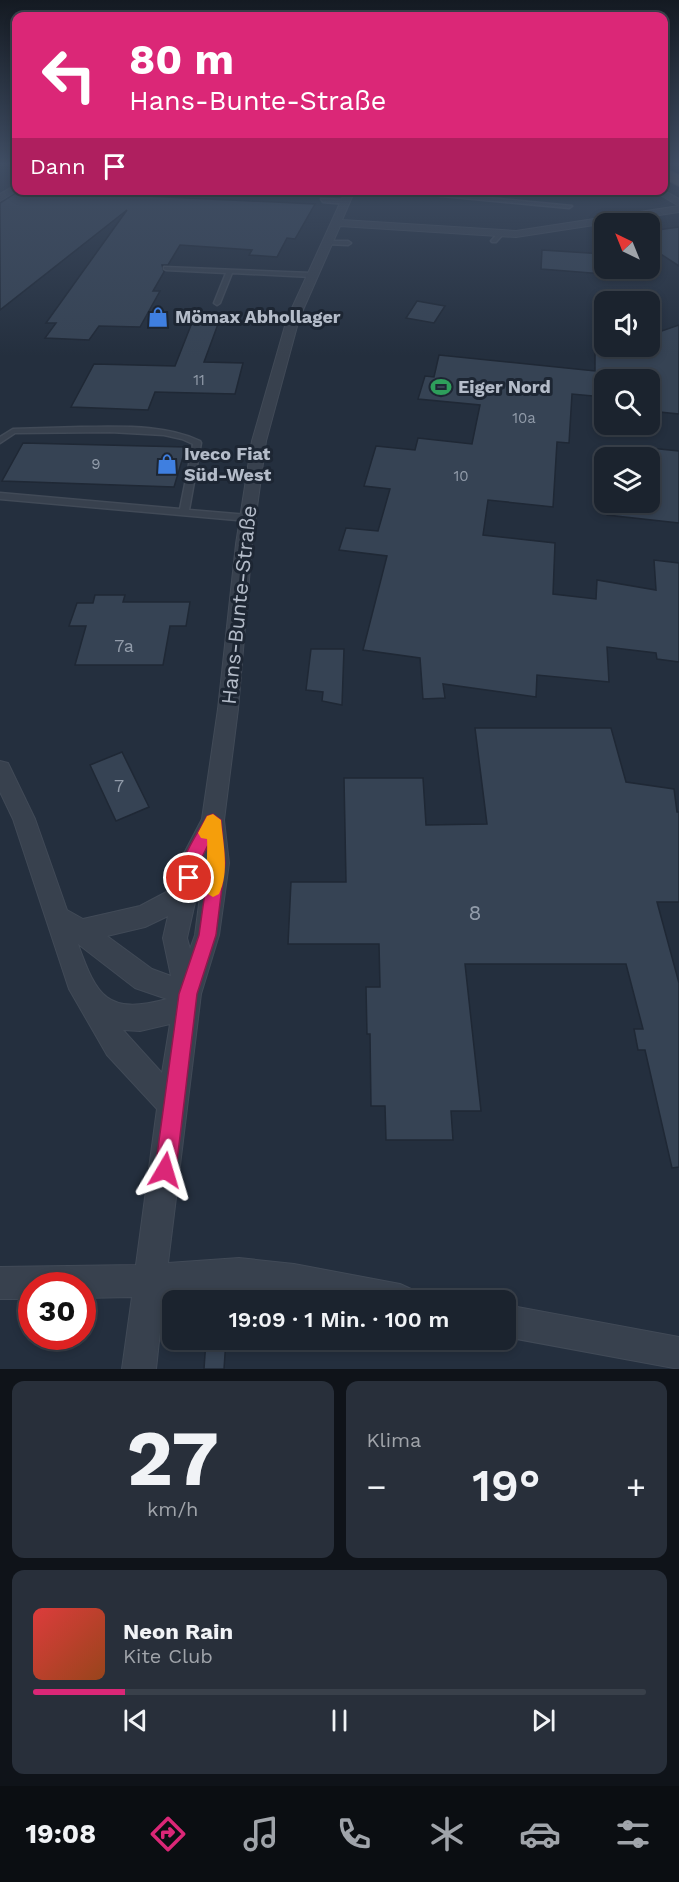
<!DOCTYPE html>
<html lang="de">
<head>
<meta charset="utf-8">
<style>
  :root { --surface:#1b232e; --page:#282f3a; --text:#f1f3f6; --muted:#a0a4aa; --line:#39404a; --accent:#db2777 }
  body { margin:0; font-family:"Work Sans",sans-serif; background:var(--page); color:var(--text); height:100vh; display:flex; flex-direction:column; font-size:22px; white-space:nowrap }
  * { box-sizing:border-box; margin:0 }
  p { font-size:20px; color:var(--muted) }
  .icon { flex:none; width:33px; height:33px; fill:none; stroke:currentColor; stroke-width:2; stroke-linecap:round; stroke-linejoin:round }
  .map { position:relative; height:1369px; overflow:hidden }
  .side { display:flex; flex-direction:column; gap:12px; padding:12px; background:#0f1319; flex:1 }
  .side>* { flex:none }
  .hud { position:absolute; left:12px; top:12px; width:656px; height:183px; border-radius:12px; box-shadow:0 3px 9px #0003,0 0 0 2px var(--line); background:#db2777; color:#fff; overflow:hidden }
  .needle { width:39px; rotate:317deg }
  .tools { position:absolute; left:594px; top:213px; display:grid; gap:12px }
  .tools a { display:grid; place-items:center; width:66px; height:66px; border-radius:12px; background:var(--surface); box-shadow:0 3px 9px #0003,0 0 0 2px var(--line); font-size:30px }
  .speed { position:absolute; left:18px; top:1272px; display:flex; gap:12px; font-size:30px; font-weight:700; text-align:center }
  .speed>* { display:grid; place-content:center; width:78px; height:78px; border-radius:50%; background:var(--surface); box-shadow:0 3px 9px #0003,0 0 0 2px var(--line); line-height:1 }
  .speed .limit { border:9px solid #d22; background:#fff; color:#111 }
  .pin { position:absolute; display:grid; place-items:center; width:51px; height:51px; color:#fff; margin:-26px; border:3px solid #fff; border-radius:50%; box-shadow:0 2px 6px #0007 }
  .me { position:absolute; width:66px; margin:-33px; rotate:7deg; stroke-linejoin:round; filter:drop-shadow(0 0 4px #0008) }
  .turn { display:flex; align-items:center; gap:21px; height:126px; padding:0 18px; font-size:27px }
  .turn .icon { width:78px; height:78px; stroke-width:2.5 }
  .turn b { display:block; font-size:42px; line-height:51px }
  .then { display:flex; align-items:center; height:57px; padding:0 18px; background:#0003; gap:12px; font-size:22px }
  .big { font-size:45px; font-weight:600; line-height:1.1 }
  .side .widget { flex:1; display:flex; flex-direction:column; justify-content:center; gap:9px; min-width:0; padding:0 21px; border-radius:12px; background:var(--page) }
  .side .dial { align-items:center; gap:0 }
  .dial b { font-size:78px; line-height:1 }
  .song { display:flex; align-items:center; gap:18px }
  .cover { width:72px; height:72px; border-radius:9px; background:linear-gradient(135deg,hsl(0 70% 55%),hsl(20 70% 35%)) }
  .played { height:6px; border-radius:3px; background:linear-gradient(90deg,var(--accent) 15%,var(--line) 15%) }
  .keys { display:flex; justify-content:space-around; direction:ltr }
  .heat { display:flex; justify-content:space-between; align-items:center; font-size:33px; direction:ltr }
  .side .tiles { flex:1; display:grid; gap:12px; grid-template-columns:1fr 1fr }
  .widget:last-child { grid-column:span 2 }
  .trip { position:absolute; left:162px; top:1290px; width:354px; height:60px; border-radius:12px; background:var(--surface); box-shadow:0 3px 9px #0003,0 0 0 2px var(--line); font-weight:600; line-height:60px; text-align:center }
  .tab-bar { display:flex; height:96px; justify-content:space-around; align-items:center; background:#0b0e12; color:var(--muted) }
  .tab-bar .icon { width:42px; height:42px }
  .tab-bar .active { color:var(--accent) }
  .tab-bar b { font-size:27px; color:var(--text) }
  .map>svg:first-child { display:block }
  .building { fill:#364354; stroke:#1f2835; stroke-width:1.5 }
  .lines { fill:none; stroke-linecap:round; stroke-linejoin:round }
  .service-casing { stroke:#414a57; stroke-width:3 }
  .minor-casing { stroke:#414a57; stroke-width:2 }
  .trunk-casing { stroke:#434c59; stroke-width:2 }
  .service { fill:#38414e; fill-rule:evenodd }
  .minor { fill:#38414e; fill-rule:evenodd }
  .trunk { fill:#656462; fill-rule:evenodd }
  .route { fill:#db2777; stroke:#8e194d; stroke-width:1.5 }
  .slow { fill:#f59e0b }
  .labels { text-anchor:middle; stroke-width:6; stroke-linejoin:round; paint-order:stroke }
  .far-number-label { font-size:15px; fill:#929caa }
  .far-poi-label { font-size:18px; font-weight:bold; fill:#b4bcc9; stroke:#1d2633; text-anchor:start }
  .number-label { font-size:18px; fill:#929caa }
  .street-label { font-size:21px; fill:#b4bcc9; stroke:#1d2633 }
  .near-number-label { font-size:21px; fill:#929caa }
</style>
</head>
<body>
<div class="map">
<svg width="679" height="1369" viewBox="0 0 679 1369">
  <rect width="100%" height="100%" fill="#242f3e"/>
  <g class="building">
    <polygon points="20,190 87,196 92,193 102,194 106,190 155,190 147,196 315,204 295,239 287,238 277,257 249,255 252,250 180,245 168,265 162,265 164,272 153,291 160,291 140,327 99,326 89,340 45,338 56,323 46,323 127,210 0,310 0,203"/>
    <polygon points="679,227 679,266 650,247 650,231"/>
    <polygon points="542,250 604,254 604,274 541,269"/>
    <polygon points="417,301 445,306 434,323 406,318"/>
    <polygon points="195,315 221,316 204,362 243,363 235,394 155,392 148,410 71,407 94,364 175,366"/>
    <polygon points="679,325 679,414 650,411 650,380 604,380 604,397 572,394 569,443 557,442 553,507 488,500 483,535 555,543 553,594 596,599 597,580 656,590 654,560 679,563 679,662 657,659 656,653 607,647 609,682 537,675 536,697 443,684 445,698 423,699 420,658 363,650 387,556 339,550 346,528 378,531 390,489 364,486 376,446 415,450 418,438 472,444 480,405 418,399 425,376 434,377 439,355 595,371 595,346 650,346 650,335"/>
    <polygon points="23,443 186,447 174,487 2,481"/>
    <polygon points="650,448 679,451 679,523 607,515 608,502 650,502"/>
    <polygon points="95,595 125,595 123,602 190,602 186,626 170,626 163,665 75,665 86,626 69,626 77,603 93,603"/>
    <polygon points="311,649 344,649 342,705 322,701 323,692 306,690"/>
    <polygon points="475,728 611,728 626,782 674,789 677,812 679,812 679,902 657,902 679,983 679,1167 672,1168 645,1050 638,1050 634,1029 643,1029 626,964 465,964 481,1111 451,1111 453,1140 386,1140 385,1106 371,1106 370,1034 367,1034 366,987 380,987 379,944 288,944 291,882 346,882 344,778 423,778 426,825 487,824"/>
    <polygon points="122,752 149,807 116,821 90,765"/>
    <polygon points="206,1340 226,1340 224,1369 204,1369"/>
  </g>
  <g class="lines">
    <g class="service-casing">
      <g id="service">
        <polygon points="379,190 405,190 572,206 569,208"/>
        <polygon points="321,199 346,200 349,202 346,204 323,202"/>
        <polygon points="499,232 504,233 496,242 492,242 491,241"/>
        <polygon points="324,241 348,241 351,243 348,245 326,244 324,243"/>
        <polygon points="164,267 311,273 314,275 311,277 232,273 220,303 217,305 214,303 226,273 166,270 164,269"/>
        <path d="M81,427c39,0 83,-3 119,14l1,2 -12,67 59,5 4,3 -4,3 -248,-22v-6l180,16 13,-65 -11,-5 -18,-4 -54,-3 -95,1 -15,10v-6l13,-8z"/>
      </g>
    </g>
    <g class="minor-casing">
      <g id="minor">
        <polygon points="16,185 18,190 0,201 0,194"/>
        <path d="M346,190h9l-13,30 174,11 163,-25v6l-163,25 -176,-11 -41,93 -33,122 -14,103 -14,165 -14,111 5,43 -10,72 -18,59 -33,269 71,-5 55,6 106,20 11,5 5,11h-98l-79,-10 -75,5 -8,74h-34l10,-72 -50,1v-12h-50v13h-32v-32l136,-2 21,-156 -50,-54 -38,-66 -56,-170 -13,-27v-31l8,2 27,56 32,91 16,9 57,-13 34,-18 5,-25 23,-44 16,-110 18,-165 16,-103 35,-122zM205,858l-10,77 -5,14 -3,-11zM168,916l-5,22 8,38 -19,-7 -45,-33 38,-9zM78,944l57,44 32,11c-60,16 -70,-2 -89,-55zM170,1024l-8,49 -39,-43 17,1z"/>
        <polygon points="652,190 663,190 679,199 679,206"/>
        <polygon points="506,1305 679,1337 679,1369 506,1337"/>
      </g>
    </g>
    <g class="trunk-casing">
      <polygon id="trunk" points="663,167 679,175 679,186 663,178"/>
    </g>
    <use href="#service" class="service"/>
    <use href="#minor" class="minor"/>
    <use href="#trunk" class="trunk"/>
  </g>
  <linearGradient id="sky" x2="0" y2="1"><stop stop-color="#141a22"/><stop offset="0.46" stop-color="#3f4d63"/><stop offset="1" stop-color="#3f4d63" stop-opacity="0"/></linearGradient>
  <rect width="679" height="356" fill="url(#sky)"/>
  <path class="route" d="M213,814l8,6 4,43 -9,72 -19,59 -21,176 -3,7 -8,3 -7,-3 -3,-7 24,-176 20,-59 10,-72 -2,-16 -8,16 -5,20 -5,2 -6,-2c-9,-19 16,-51 24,-67z"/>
  <path class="slow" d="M213,814l8,6c2,24 9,52 -2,74l-6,3 -5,-3c-3,-6 0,-43 -1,-55l-6,-1 -3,-5 9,-17z"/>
  <defs>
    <g id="shop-bare" transform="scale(1.62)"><path d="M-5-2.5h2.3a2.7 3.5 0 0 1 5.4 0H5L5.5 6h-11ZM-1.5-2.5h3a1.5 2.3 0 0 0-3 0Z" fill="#3f7fe0" stroke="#1d2633" stroke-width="2.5" paint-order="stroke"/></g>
    <g id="stadium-bare" transform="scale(1.62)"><path d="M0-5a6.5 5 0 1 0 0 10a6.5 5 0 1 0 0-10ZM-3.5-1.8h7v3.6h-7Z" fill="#2e9e5b" stroke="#1d2633" stroke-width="2.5" paint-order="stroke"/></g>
  </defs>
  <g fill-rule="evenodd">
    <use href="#shop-bare" x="158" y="317"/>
    <use href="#stadium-bare" x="441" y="387"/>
    <use href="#shop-bare" x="167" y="464"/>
  </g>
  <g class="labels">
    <g class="far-number-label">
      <text x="199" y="385">11</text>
      <text x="524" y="423">10a</text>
      <text x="96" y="469">9</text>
      <text x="461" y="481">10</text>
    </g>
    <g class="far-poi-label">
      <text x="175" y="323">Mömax Abhollager</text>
      <text x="458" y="393">Eiger Nord</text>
      <text x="184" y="460">Iveco Fiat<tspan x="184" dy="21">Süd-West</tspan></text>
    </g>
    <g class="number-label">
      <text x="124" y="652">7a</text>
      <text x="119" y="792">7</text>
    </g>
    <g class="street-label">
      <text transform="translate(239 605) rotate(-84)" y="7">Hans-Bunte-Straße</text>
    </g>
    <g class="near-number-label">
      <text x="475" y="920">8</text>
    </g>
  </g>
</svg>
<div class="tools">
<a><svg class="needle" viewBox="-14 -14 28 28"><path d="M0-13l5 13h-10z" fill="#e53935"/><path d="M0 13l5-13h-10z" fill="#a0a4aa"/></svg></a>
<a><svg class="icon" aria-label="sound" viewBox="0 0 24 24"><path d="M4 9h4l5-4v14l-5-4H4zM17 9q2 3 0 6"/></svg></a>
<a><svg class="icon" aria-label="search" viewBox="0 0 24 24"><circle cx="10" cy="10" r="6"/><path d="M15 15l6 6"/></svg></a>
<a><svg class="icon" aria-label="layers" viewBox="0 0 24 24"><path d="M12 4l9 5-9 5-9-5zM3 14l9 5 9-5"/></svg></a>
</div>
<div class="speed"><div class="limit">30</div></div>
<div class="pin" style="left:189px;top:878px;background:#d93025"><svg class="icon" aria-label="arrive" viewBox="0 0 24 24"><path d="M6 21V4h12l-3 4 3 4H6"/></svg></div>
<svg class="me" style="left:165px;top:1170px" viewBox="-20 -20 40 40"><path d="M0-17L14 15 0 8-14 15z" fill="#db2777" stroke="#fff" stroke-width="4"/></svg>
<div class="trip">19:09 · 1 Min. · 100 m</div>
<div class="hud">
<div class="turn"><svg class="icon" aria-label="left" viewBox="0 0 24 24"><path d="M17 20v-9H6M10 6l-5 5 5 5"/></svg><div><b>80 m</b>Hans-Bunte-Straße</div></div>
<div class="then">Dann<svg class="icon" aria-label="arrive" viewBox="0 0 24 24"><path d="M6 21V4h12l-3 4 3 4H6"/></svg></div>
</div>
</div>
<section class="side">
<div class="tiles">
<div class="widget dial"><b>27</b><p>km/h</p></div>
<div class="widget"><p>Klima</p>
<div class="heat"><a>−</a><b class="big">19°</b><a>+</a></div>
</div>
<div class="widget">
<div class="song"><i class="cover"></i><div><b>Neon Rain</b><p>Kite Club</p></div></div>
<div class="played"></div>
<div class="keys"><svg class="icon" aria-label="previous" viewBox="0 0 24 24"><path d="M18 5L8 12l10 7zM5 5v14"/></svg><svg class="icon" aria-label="pause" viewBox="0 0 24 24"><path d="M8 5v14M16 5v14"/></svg><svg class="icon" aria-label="next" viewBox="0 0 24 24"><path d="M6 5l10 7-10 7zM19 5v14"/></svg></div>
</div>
</div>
</section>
<nav class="tab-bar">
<b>19:08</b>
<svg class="icon active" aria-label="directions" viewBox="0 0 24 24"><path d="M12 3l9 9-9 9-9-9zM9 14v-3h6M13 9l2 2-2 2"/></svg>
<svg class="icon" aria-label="music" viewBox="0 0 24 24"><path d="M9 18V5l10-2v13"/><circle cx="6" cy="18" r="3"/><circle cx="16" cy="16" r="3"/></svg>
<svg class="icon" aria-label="phone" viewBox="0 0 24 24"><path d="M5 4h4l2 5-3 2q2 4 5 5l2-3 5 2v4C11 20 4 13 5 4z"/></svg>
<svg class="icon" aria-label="climate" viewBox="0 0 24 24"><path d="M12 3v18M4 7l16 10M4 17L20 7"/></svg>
<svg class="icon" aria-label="car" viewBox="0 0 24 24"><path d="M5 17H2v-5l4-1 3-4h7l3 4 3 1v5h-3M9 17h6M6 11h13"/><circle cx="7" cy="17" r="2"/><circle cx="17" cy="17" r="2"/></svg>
<svg class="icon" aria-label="filters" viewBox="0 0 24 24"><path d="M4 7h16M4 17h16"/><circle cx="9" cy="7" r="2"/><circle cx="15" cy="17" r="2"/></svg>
</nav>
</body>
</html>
